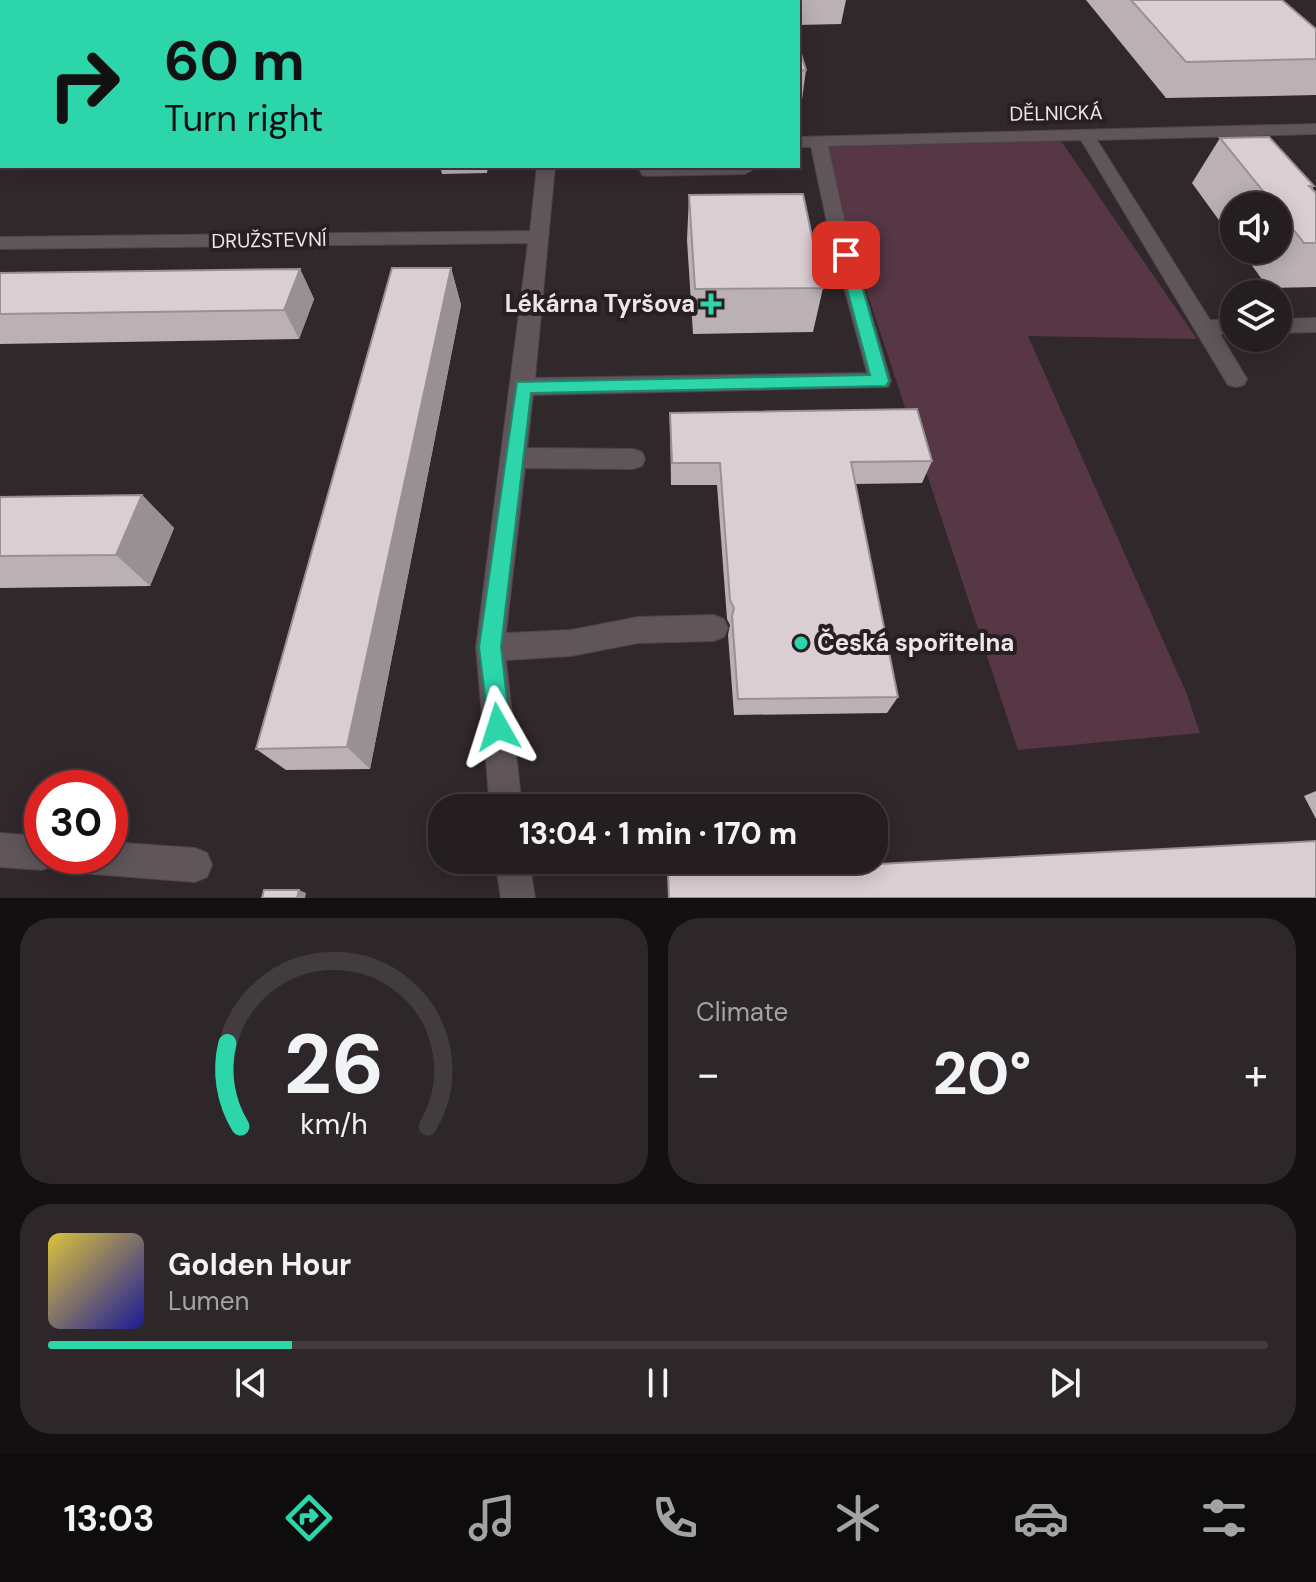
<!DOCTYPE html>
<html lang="en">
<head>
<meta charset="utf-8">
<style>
  :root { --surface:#251e21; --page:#2d272a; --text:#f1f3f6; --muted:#a3a2a5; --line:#423c3f; --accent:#2dd5ab }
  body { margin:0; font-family:"DM Sans",sans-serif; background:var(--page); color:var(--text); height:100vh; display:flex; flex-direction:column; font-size:30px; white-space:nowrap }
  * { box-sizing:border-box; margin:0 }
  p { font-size:26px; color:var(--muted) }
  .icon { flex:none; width:44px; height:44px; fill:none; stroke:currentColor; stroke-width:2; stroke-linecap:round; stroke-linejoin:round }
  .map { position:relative; height:898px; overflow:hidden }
  .drawer { display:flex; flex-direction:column; gap:20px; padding:20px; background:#141012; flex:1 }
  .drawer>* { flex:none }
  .hud { position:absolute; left:0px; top:0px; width:800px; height:168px; box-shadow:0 4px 20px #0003,0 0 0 2px var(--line); background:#2dd5ab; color:#111; overflow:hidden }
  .controls { position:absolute; left:1220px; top:192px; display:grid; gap:16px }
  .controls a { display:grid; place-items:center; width:72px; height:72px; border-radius:50%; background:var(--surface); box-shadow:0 4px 20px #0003,0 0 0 2px var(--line); font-size:40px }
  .speed { position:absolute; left:24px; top:770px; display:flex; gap:16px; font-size:40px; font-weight:700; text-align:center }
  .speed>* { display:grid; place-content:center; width:104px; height:104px; border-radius:50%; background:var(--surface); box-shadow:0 4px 20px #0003,0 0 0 2px var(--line); line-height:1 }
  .speed .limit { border:12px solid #d22; background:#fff; color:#111 }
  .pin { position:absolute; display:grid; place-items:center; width:68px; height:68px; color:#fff; margin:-34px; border-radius:16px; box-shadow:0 4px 12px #0006 }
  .me { position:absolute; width:88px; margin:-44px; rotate:354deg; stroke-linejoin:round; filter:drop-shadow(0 0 6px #0008) }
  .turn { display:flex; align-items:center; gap:28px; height:168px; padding:0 32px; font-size:36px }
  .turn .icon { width:104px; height:104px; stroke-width:2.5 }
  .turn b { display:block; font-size:56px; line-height:68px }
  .big { font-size:60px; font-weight:800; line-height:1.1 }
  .drawer .card { flex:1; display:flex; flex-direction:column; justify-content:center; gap:12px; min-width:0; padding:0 28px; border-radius:32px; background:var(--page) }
  .drawer .dial { align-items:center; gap:0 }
  .dial svg { height:208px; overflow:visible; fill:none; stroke:var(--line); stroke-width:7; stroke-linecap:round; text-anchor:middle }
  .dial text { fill:var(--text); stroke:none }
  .song { display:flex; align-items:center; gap:24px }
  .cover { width:96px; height:96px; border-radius:12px; background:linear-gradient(135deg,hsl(50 70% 55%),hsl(240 70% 35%)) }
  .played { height:8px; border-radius:4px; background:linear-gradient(90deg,var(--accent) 20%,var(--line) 20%) }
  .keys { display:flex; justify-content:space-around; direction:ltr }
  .heat { display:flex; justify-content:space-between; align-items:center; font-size:44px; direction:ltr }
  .drawer .tiles { flex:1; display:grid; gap:20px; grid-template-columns:1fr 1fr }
  .card:last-child { grid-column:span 2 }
  .trip { position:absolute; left:428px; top:794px; width:460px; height:80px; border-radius:32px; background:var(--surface); box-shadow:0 4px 20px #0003,0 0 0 2px var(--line); font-weight:800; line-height:80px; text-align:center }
  .dock { display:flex; height:128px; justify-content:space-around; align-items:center; background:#0f0c0d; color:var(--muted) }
  .dock .icon { width:56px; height:56px }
  .dock .active { color:var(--accent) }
  .dock b { font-size:36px; color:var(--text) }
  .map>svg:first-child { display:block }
  .green { fill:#573645 }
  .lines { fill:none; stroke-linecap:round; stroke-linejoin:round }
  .minor-casing { stroke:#4c4447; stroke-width:2 }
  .minor { fill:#60565a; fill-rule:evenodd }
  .wall { fill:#bbb1b5 }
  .shaded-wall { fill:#999094 }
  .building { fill:#daced3; stroke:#999094; stroke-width:2 }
  .route { fill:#2dd5ab; stroke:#1d8a6f; stroke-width:2 }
  .poi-dot { fill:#2dd5ab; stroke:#271f22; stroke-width:3 }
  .labels { text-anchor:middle; stroke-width:8; stroke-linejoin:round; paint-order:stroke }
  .far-street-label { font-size:20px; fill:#ece6e8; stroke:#271f22 }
  .poi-label { font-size:24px; font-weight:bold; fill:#ece6e8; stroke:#271f22; text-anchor:end }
</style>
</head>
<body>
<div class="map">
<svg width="1316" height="898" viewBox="0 0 1316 898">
  <rect width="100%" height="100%" fill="#31282c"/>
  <polygon class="green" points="1061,141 1197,339 1028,336 1186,692 1200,733 1018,750 819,147"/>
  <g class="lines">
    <g class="minor-casing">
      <g id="minor">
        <rect x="562" y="0" width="14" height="2"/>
        <polygon points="1316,124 1316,134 1097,140 1210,320 1234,320 1234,334 1220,334 1247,379 1244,385 1236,387 1228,385 1081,140 828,146 847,232 891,381 888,387 533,395 527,448 633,449 642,452 645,459 642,466 633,469 525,468 506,633 571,630 638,617 714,615 724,619 728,628 724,637 714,641 638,643 571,656 506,660 522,808 490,808 476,647 528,243 0,249 0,237 530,231 537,166 555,166 535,378 867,373 829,232 811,147 798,147 798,137"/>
        <polygon points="638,166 752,166 754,169 745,174 648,176 642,175"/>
        <polygon points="1316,318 1316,332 1278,333 1278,319"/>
        <polygon points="0,833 42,836 42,856 57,856 54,865 42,870 0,867"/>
        <polygon points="110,842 195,848 207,853 212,865 207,877 195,882 79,873 67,868 62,856 110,856"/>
        <polygon points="495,860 529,860 535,898 501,898"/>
      </g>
    </g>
    <use href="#minor" class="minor"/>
  </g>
  <g class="wall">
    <polygon points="627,0 846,0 841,24 798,25 798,2 627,2"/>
    <polygon points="1086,0 1282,0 1316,29 1316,95 1166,98"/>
    <polygon points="798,44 806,70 801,107 798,107"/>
    <rect x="0" y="45" width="2" height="57"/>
    <polygon points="1220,138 1314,186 1312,189 1316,193 1316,287 1268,288 1241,250 1278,250 1278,206 1234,206 1234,241 1192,183"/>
    <polygon points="440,166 488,166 487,173 442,174"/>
    <polygon points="689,195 823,288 813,332 693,334 687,240"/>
    <polygon points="451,268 461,305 370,769 286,770 256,749"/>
    <polygon points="300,269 314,299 299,339 0,344 0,273"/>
    <polygon points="670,413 932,461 922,483 855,484 898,697 887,713 734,715 728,635 730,625 727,619 717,485 671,485"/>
    <polygon points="142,495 174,528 150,586 0,588 0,497"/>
    <polygon points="1316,791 1316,819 1304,796"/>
  </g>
  <g class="shaded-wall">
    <polygon points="149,0 164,0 163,2 148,2"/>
    <polygon points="451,268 461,305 370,769 347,747"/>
    <polygon points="300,269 314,299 299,339 284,310"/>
    <polygon points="142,495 174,528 150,586 116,555"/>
    <polygon points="299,890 306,893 305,898 297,898"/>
  </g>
  <g class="building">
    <polygon points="116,0 149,0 148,2 115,2"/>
    <polygon points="278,0 322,0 321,2 276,2"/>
    <rect x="481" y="0" width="46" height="2"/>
    <polygon points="692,0 784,0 784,2 693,2"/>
    <polygon points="1131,0 1282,0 1316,29 1316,59 1186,62"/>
    <polygon points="798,44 806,70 798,71"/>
    <rect x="0" y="45" width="2" height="45"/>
    <polygon points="1269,137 1314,186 1309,186 1316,193 1316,243 1304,243 1278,210 1278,206 1275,206 1220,138"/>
    <polygon points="803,194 823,288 695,289 689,195"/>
    <polygon points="392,268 451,268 347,747 256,749"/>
    <polygon points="300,269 284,310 0,314 0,273"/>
    <polygon points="917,409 932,461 851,462 898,697 738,699 732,616 734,608 730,600 720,463 672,463 670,413"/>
    <polygon points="142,495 116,555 0,556 0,497"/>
    <polygon points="1316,841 1316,898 669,898 668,875"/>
    <polygon points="264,890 299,890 297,898 262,898"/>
  </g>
  <polygon class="route" points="846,251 853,255 889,381 886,386 531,393 501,647 510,727 506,736 498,739 490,736 479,647 517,382 870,375 838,255"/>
  <g class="poi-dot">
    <path d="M707 292h8v8h8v8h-8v8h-8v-8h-8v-8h8z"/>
    <circle cx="801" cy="643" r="8"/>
  </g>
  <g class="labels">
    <g class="far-street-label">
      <text transform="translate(1056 113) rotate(-1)" y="7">DĚLNICKÁ</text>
      <text transform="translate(269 240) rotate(-1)" y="7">DRUŽSTEVNÍ</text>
    </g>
    <g class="poi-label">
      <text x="695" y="312">Lékárna Tyršova</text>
      <text x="817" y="651" text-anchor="start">Česká spořitelna</text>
    </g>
  </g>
</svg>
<div class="controls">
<a><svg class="icon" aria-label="sound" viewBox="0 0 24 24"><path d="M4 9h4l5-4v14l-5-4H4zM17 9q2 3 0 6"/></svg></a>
<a><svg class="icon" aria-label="layers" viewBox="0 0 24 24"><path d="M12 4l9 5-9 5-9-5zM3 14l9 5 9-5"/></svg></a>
</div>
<div class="speed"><div class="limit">30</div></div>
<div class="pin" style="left:846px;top:255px;background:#d93025"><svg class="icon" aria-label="arrive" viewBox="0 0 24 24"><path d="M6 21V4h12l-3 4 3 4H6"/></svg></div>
<svg class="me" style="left:498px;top:727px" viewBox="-20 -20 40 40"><path d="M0-17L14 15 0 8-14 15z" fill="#2dd5ab" stroke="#fff" stroke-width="4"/></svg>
<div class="trip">13:04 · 1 min · 170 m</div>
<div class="hud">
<div class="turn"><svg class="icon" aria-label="right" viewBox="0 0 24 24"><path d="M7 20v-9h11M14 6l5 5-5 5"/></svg><div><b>60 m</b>Turn right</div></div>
</div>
</div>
<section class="drawer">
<div class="tiles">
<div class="card dial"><svg viewBox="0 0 100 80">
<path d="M14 69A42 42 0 1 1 86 69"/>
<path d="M14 69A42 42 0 0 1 9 37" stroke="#2dd5ab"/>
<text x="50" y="56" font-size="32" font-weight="700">26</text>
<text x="50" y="72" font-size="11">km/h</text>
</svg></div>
<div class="card"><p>Climate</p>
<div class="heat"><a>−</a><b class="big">20°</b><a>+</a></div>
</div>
<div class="card">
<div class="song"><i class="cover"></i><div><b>Golden Hour</b><p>Lumen</p></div></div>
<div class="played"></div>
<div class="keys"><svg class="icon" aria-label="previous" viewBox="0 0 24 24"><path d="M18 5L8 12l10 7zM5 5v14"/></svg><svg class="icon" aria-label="pause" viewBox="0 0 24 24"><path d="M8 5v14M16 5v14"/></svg><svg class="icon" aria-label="next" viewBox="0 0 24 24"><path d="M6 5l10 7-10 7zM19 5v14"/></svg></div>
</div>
</div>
</section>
<nav class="dock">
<b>13:03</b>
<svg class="icon active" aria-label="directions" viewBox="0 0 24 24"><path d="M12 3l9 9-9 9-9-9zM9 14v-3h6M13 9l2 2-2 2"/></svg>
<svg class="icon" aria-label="music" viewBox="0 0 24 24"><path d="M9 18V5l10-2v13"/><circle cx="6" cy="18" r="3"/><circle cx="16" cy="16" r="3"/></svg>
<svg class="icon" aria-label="phone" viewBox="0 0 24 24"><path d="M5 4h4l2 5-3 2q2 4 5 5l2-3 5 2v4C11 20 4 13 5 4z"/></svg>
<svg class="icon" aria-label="climate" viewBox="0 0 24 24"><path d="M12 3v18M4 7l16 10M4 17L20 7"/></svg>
<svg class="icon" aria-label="car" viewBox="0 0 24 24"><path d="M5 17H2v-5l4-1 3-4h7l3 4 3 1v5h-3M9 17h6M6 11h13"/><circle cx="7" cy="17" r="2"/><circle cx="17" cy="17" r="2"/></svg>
<svg class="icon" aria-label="filters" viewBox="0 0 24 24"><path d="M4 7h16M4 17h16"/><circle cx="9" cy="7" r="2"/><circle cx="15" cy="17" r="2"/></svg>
</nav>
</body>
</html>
